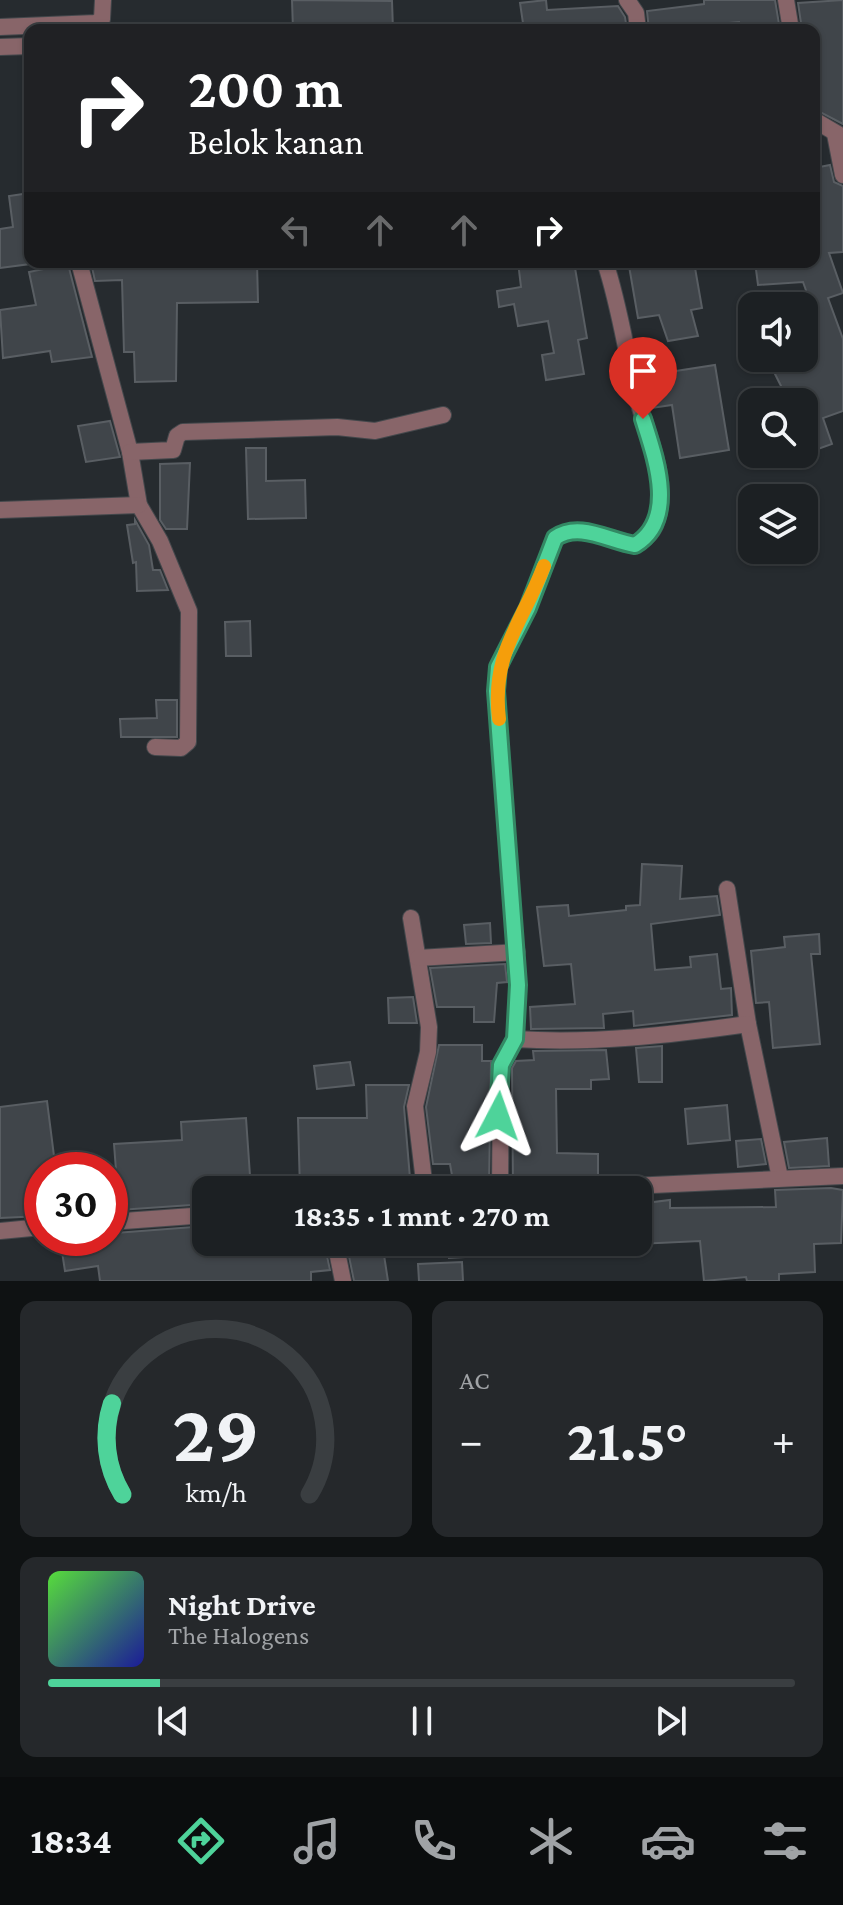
<!DOCTYPE html>
<html lang="id">
<head>
<meta charset="utf-8">
<style>
  :root { --surface:#1c2023; --page:#25282b; --text:#f1f3f6; --muted:#a0a3a6; --line:#3a3e41; --accent:#4ed39a }
  body { margin:0; font-family:"Crimson Pro",serif; background:var(--page); color:var(--text); height:100vh; display:flex; flex-direction:column; font-size:30px; white-space:nowrap }
  * { box-sizing:border-box; margin:0 }
  p { font-size:26px; color:var(--muted) }
  .icon { flex:none; width:44px; height:44px; fill:none; stroke:currentColor; stroke-width:2; stroke-linecap:round; stroke-linejoin:round }
  .map { position:relative; height:1281px; overflow:hidden }
  .details { display:flex; flex-direction:column; gap:20px; padding:20px; background:#0f1213; flex:1 }
  .details>* { flex:none }
  .guide { position:absolute; left:24px; top:24px; width:796px; height:244px; border-radius:16px; box-shadow:0 2px 6px #0004,0 0 0 2px var(--line); background:#202124; color:#fff; overflow:hidden }
  .controls { position:absolute; left:738px; top:292px; display:grid; gap:16px }
  .controls a { display:grid; place-items:center; width:80px; height:80px; border-radius:16px; background:var(--surface); box-shadow:0 2px 6px #0004,0 0 0 2px var(--line); font-size:40px }
  .speed { position:absolute; left:24px; top:1152px; display:flex; gap:16px; font-size:40px; font-weight:700; text-align:center }
  .speed>* { display:grid; place-content:center; width:104px; height:104px; border-radius:50%; background:var(--surface); box-shadow:0 2px 6px #0004,0 0 0 2px var(--line); line-height:1 }
  .speed .limit { border:12px solid #d22; background:#fff; color:#111 }
  .pin { position:absolute; display:grid; place-items:center; width:68px; height:68px; color:#fff; margin:-82px -34px; border-radius:50% 50% 50% 0; rotate:-45deg; box-shadow:0 0 8px #0007 }
  .pin .icon { rotate:45deg }
  .me { position:absolute; width:88px; margin:-44px; rotate:4deg; stroke-linejoin:round; filter:drop-shadow(0 0 6px #0008) }
  .turn { display:flex; align-items:center; gap:28px; height:168px; padding:0 32px; font-size:36px }
  .turn .icon { width:104px; height:104px; stroke-width:2.5 }
  .turn b { display:block; font-size:56px; line-height:68px }
  .lanes { display:flex; align-items:center; height:76px; padding:0 32px; background:#0003; justify-content:center; gap:40px; direction:ltr }
  .lanes .off { opacity:.35 }
  .big { font-size:60px; font-weight:700; line-height:1.1 }
  .details .tile { flex:1; display:flex; flex-direction:column; justify-content:center; gap:12px; min-width:0; padding:0 28px; border-radius:16px; background:var(--page) }
  .details .dial { align-items:center; gap:0 }
  .dial svg { height:208px; overflow:visible; fill:none; stroke:var(--line); stroke-width:7; stroke-linecap:round; text-anchor:middle }
  .dial text { fill:var(--text); stroke:none }
  .song { display:flex; align-items:center; gap:24px }
  .cover { width:96px; height:96px; border-radius:12px; background:linear-gradient(135deg,hsl(110 70% 55%),hsl(240 70% 35%)) }
  .played { height:8px; border-radius:4px; background:linear-gradient(90deg,var(--accent) 15%,var(--line) 15%) }
  .keys { display:flex; justify-content:space-around; direction:ltr }
  .heat { display:flex; justify-content:space-between; align-items:center; font-size:44px; direction:ltr }
  .details .tiles { flex:1; display:grid; gap:20px; grid-template-columns:1fr 1fr }
  .tile:last-child { grid-column:span 2 }
  .trip { position:absolute; left:192px; top:1176px; width:460px; height:80px; border-radius:16px; background:var(--surface); box-shadow:0 2px 6px #0004,0 0 0 2px var(--line); font-weight:700; line-height:80px; text-align:center }
  .dock { display:flex; height:128px; justify-content:space-around; align-items:center; background:#0b0d0e; color:var(--muted) }
  .dock .icon { width:56px; height:56px }
  .dock .current { color:var(--accent) }
  .dock b { font-size:36px; color:var(--text) }
  .map>svg:first-child { display:block }
  .building { fill:#40454a; stroke:#595e63; stroke-width:2 }
  .lines { fill:none; stroke-linecap:round; stroke-linejoin:round }
  .minor-casing { stroke:#44484c; stroke-width:18 }
  .minor { stroke:#886569; stroke-width:16 }
  .route-casing { stroke:#338964; stroke-width:20 }
  .route { stroke:#4ed39a; stroke-width:14 }
  .slow { stroke:#f59e0b; stroke-width:14 }
</style>
</head>
<body>
<div class="map">
<svg width="843" height="1281" viewBox="0 0 843 1281">
  <rect width="100%" height="100%" fill="#262b2f"/>
  <g class="building">
    <polygon points="292,0 392,1 393,30 293,30"/>
    <polygon points="546,0 547,10 618,6 625,17 627,30 524,30 520,3"/>
    <polygon points="704,0 775,0 780,30 740,30 739,22 649,30 647,11 704,4"/>
    <polygon points="843,0 843,124 814,109 814,30 802,30 798,3"/>
    <polygon points="830,165 834,182 843,186 843,252 829,253 843,293 828,298 843,339 843,411 823,418 832,444 804,454 804,395 788,400 769,362 804,358 804,332 811,330 804,313 813,310 803,282 758,285 755,262 814,262 814,168"/>
    <polygon points="30,193 30,264 0,268 0,229 13,227 9,196"/>
    <polygon points="137,262 137,266 257,262 258,302 177,303 176,381 135,382 134,352 124,352 122,280 95,281 91,263"/>
    <polygon points="518,262 574,262 587,338 578,340 584,374 546,380 542,355 554,353 548,321 518,326 514,304 499,307 497,291 521,287"/>
    <polygon points="656,262 694,262 702,308 691,310 698,336 668,341 659,315 638,318 629,266"/>
    <polygon points="68,264 92,357 52,362 50,351 3,358 0,310 36,305 29,272"/>
    <polygon points="715,365 729,450 680,458 672,405 652,408 643,376"/>
    <polygon points="110,421 120,457 86,462 78,426"/>
    <polygon points="246,448 266,448 266,481 305,480 306,518 248,519"/>
    <polygon points="190,463 187,529 166,529 160,520 160,464"/>
    <polygon points="135,520 149,545 153,570 160,570 168,590 137,591 136,562 133,563 127,525 135,524"/>
    <polygon points="250,621 251,656 226,656 225,622"/>
    <polygon points="156,700 177,700 177,737 121,737 120,719 157,718"/>
    <polygon points="642,864 682,866 680,899 717,896 720,915 651,924 655,970 691,967 690,957 717,954 721,989 731,988 732,1015 634,1026 633,1011 603,1014 604,1028 531,1029 530,1007 575,1004 571,964 544,966 537,907 568,905 569,916 626,910 626,906 640,905"/>
    <polygon points="490,923 491,943 466,944 464,925"/>
    <polygon points="819,934 820,954 811,954 820,1044 773,1048 769,1002 756,1003 751,951 785,947 784,937"/>
    <polygon points="505,964 507,982 497,983 494,1022 474,1022 474,1007 437,1007 430,968"/>
    <polygon points="413,997 417,1023 389,1023 388,998"/>
    <polygon points="439,1045 482,1045 482,1061 491,1061 489,1186 454,1187 450,1164 433,1164 426,1107"/>
    <polygon points="662,1046 662,1082 639,1082 636,1048"/>
    <polygon points="606,1050 609,1079 591,1080 591,1089 556,1089 557,1153 598,1154 598,1177 545,1179 535,1189 513,1189 512,1068 516,1061 534,1060 533,1051"/>
    <polygon points="350,1062 354,1085 317,1089 314,1066"/>
    <polygon points="366,1085 409,1085 404,1107 411,1190 300,1190 298,1118 367,1118"/>
    <polygon points="47,1101 54,1156 53,1170 42,1170 42,1216 0,1218 0,1107"/>
    <polygon points="727,1105 730,1140 688,1144 685,1109"/>
    <polygon points="246,1118 251,1190 206,1190 206,1204 119,1210 114,1144 182,1140 181,1122"/>
    <polygon points="827,1138 829,1166 789,1168 784,1142"/>
    <polygon points="761,1139 766,1164 738,1167 736,1141"/>
    <polygon points="831,1188 843,1190 841,1243 814,1244 815,1272 779,1274 779,1281 747,1281 746,1277 704,1281 700,1241 638,1244 638,1204 670,1200 670,1208 776,1207 775,1190"/>
    <polygon points="206,1226 206,1242 324,1242 330,1270 311,1272 311,1281 100,1281 98,1266 65,1271 60,1239 110,1238 110,1233 115,1233"/>
    <polygon points="346,1242 382,1242 388,1281 354,1281"/>
    <polygon points="448,1242 499,1242 499,1255 449,1258"/>
    <polygon points="462,1262 463,1281 419,1281 418,1264"/>
  </g>
  <g class="lines">
    <g class="minor-casing">
      <g id="minor">
        <polyline points="627,0 636,13 638,30"/>
        <polyline points="786,0 791,30"/>
        <polyline points="0,27 96,23 102,19 103,0"/>
        <polyline points="0,47 30,46"/>
        <polyline points="814,120 843,137"/>
        <polyline points="835,134 843,175"/>
        <polyline points="79,262 130,452 139,505 160,541 189,611 188,742 181,748 155,747"/>
        <polyline points="130,452 173,450 177,436 183,432 337,427 375,431 443,415"/>
        <polyline points="0,510 139,505"/>
        <polyline points="727,889 748,1024 780,1178"/>
        <polyline points="411,918 429,1027 428,1052 415,1106 425,1190"/>
        <polyline points="418,958 517,952"/>
        <path d="M515,1039c78,5 156,-4 233,-15"/>
        <path d="M500,1190l1,-125 14,-26 3,-54 -22,-294 2,-24 30,-59 27,-70c24,-17 54,3 80,7 10,-6 17,-11 21,-22 16,-44 -12,-92 -21,-134 -10,-42 -16,-85 -30,-127"/>
        <polyline points="546,1190 843,1176"/>
        <polyline points="110,1222 206,1215"/>
        <polyline points="0,1231 42,1227"/>
        <polyline points="335,1242 343,1281"/>
      </g>
    </g>
    <use href="#minor" class="minor"/>
  </g>
  <g class="lines">
    <g class="route-casing">
      <path id="route" d="M498,1116l3,-51 14,-26 3,-54 -22,-294 2,-24 30,-59 27,-70c24,-17 54,3 80,7 43,-26 20,-88 8,-126"/>
    </g>
    <use href="#route" class="route"/>
    <path class="slow" d="M499,719c-8,-66 23,-95 45,-153"/>
  </g>
</svg>
<div class="controls">
<a><svg class="icon" aria-label="sound" viewBox="0 0 24 24"><path d="M4 9h4l5-4v14l-5-4H4zM17 9q2 3 0 6"/></svg></a>
<a><svg class="icon" aria-label="search" viewBox="0 0 24 24"><circle cx="10" cy="10" r="6"/><path d="M15 15l6 6"/></svg></a>
<a><svg class="icon" aria-label="layers" viewBox="0 0 24 24"><path d="M12 4l9 5-9 5-9-5zM3 14l9 5 9-5"/></svg></a>
</div>
<div class="speed"><div class="limit">30</div></div>
<div class="pin" style="left:643px;top:419px;background:#d93025"><svg class="icon" aria-label="arrive" viewBox="0 0 24 24"><path d="M6 21V4h12l-3 4 3 4H6"/></svg></div>
<svg class="me" style="left:498px;top:1116px" viewBox="-20 -20 40 40"><path d="M0-17L14 15 0 8-14 15z" fill="#4ed39a" stroke="#fff" stroke-width="4"/></svg>
<div class="trip">18:35 · 1 mnt · 270 m</div>
<div class="guide">
<div class="turn"><svg class="icon" aria-label="right" viewBox="0 0 24 24"><path d="M7 20v-9h11M14 6l5 5-5 5"/></svg><div><b>200 m</b>Belok kanan</div></div>
<div class="lanes"><svg class="icon off" aria-label="left" viewBox="0 0 24 24"><path d="M17 20v-9H6M10 6l-5 5 5 5"/></svg><svg class="icon off" aria-label="ahead" viewBox="0 0 24 24"><path d="M12 20V5M6 11l6-6 6 6"/></svg><svg class="icon off" aria-label="ahead" viewBox="0 0 24 24"><path d="M12 20V5M6 11l6-6 6 6"/></svg><svg class="icon" aria-label="right" viewBox="0 0 24 24"><path d="M7 20v-9h11M14 6l5 5-5 5"/></svg></div>
</div>
</div>
<section class="details">
<div class="tiles">
<div class="tile dial"><svg viewBox="0 0 100 80">
<path d="M14 69A42 42 0 1 1 86 69"/>
<path d="M14 69A42 42 0 0 1 10 34" stroke="#4ed39a"/>
<text x="50" y="56" font-size="32" font-weight="700">29</text>
<text x="50" y="72" font-size="11">km/h</text>
</svg></div>
<div class="tile"><p>AC</p>
<div class="heat"><a>−</a><b class="big">21.5°</b><a>+</a></div>
</div>
<div class="tile">
<div class="song"><i class="cover"></i><div><b>Night Drive</b><p>The Halogens</p></div></div>
<div class="played"></div>
<div class="keys"><svg class="icon" aria-label="previous" viewBox="0 0 24 24"><path d="M18 5L8 12l10 7zM5 5v14"/></svg><svg class="icon" aria-label="pause" viewBox="0 0 24 24"><path d="M8 5v14M16 5v14"/></svg><svg class="icon" aria-label="next" viewBox="0 0 24 24"><path d="M6 5l10 7-10 7zM19 5v14"/></svg></div>
</div>
</div>
</section>
<nav class="dock">
<b>18:34</b>
<svg class="icon current" aria-label="directions" viewBox="0 0 24 24"><path d="M12 3l9 9-9 9-9-9zM9 14v-3h6M13 9l2 2-2 2"/></svg>
<svg class="icon" aria-label="music" viewBox="0 0 24 24"><path d="M9 18V5l10-2v13"/><circle cx="6" cy="18" r="3"/><circle cx="16" cy="16" r="3"/></svg>
<svg class="icon" aria-label="phone" viewBox="0 0 24 24"><path d="M5 4h4l2 5-3 2q2 4 5 5l2-3 5 2v4C11 20 4 13 5 4z"/></svg>
<svg class="icon" aria-label="climate" viewBox="0 0 24 24"><path d="M12 3v18M4 7l16 10M4 17L20 7"/></svg>
<svg class="icon" aria-label="car" viewBox="0 0 24 24"><path d="M5 17H2v-5l4-1 3-4h7l3 4 3 1v5h-3M9 17h6M6 11h13"/><circle cx="7" cy="17" r="2"/><circle cx="17" cy="17" r="2"/></svg>
<svg class="icon" aria-label="filters" viewBox="0 0 24 24"><path d="M4 7h16M4 17h16"/><circle cx="9" cy="7" r="2"/><circle cx="15" cy="17" r="2"/></svg>
</nav>
</body>
</html>
